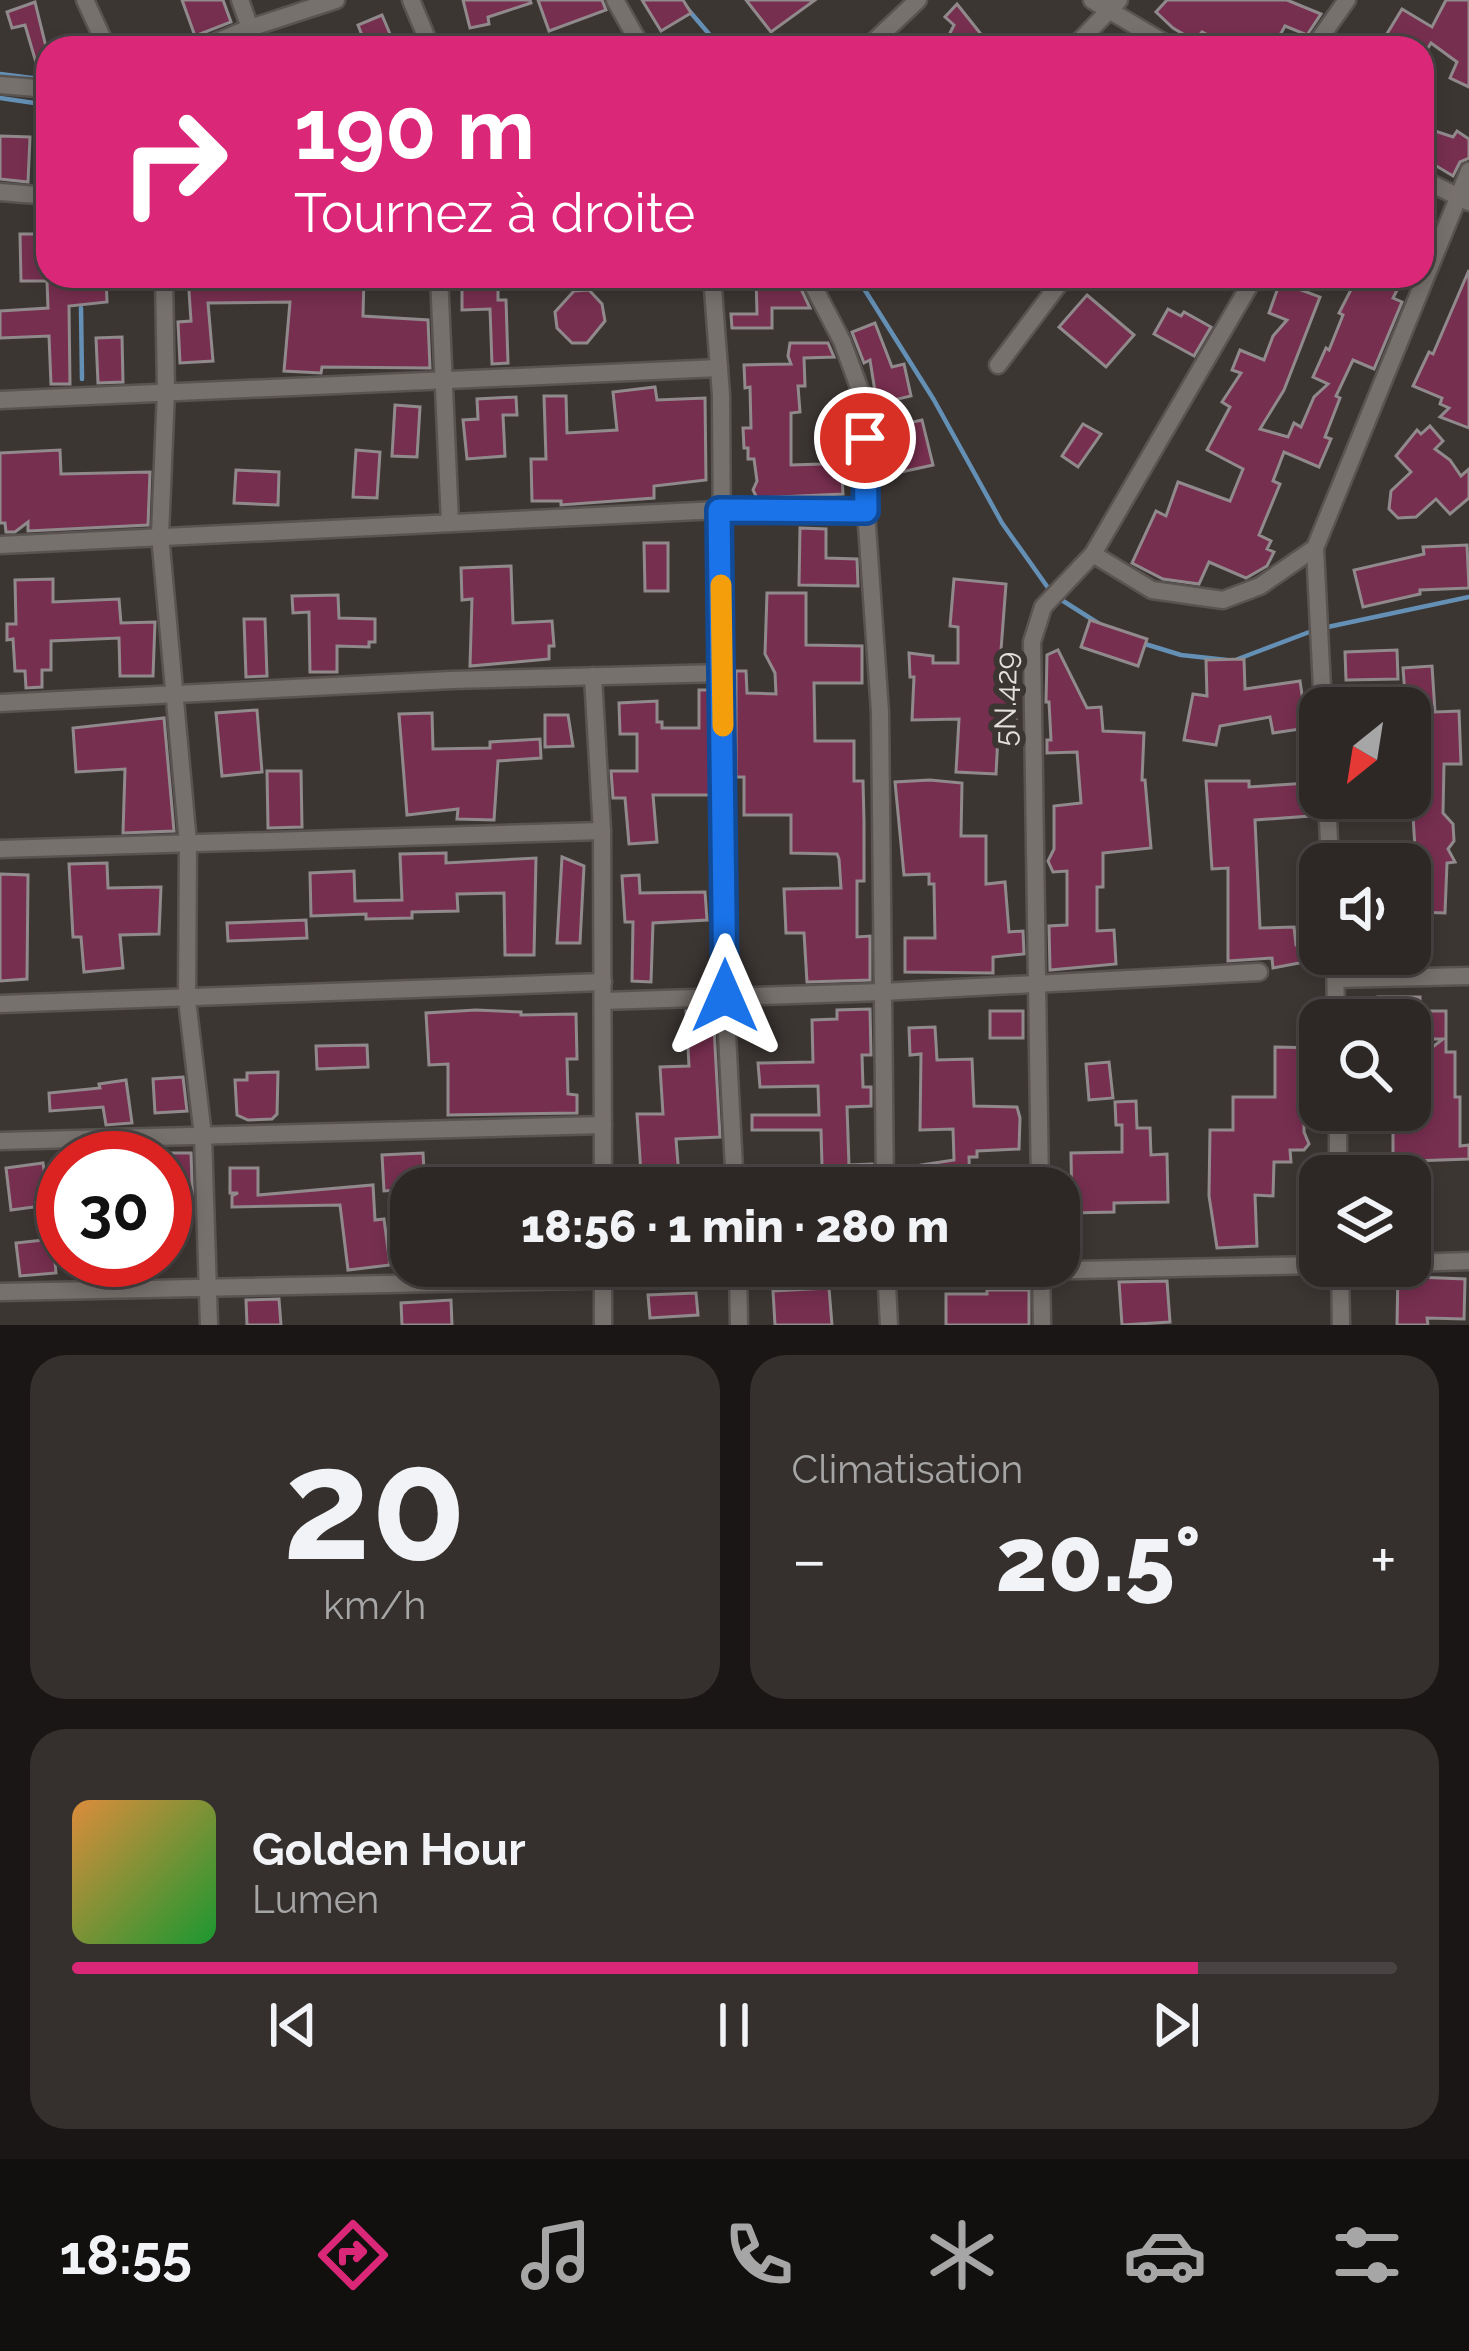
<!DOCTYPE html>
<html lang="fr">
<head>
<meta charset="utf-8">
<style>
  :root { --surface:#2d2826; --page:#35302e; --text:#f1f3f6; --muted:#a7a6a7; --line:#484443; --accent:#db2777 }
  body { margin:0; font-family:Raleway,sans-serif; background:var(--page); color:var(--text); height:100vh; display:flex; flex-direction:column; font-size:45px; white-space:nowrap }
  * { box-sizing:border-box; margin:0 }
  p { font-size:39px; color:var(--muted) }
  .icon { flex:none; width:66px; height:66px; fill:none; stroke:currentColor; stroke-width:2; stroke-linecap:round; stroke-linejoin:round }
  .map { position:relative; height:1325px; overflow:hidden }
  .drawer { display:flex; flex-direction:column; gap:30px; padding:30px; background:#191615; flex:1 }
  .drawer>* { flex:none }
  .hud { position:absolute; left:36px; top:36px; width:1398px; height:252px; border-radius:36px; box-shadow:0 6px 18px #0003,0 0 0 3px var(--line); background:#db2777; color:#fff; overflow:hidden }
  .needle { width:78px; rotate:210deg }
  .tools { position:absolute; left:1299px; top:687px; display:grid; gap:24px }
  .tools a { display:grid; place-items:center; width:132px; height:132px; border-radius:24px; background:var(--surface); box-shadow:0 6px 18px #0003,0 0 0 3px var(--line); font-size:60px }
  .speed { position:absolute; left:36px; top:1131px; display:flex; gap:24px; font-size:60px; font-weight:700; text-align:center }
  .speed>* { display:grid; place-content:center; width:156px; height:156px; border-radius:50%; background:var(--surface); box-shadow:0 6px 18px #0003,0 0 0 3px var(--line); line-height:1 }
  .speed .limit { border:18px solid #d22; background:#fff; color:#111 }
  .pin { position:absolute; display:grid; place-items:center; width:102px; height:102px; color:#fff; margin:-51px; border:6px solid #fff; border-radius:50%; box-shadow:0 3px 12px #0007 }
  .me { position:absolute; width:132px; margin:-66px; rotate:0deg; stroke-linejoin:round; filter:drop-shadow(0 0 9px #0008) }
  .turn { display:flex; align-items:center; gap:42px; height:252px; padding:0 60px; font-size:54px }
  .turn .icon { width:156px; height:156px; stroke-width:2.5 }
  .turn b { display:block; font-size:84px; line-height:102px }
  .big { font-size:90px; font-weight:800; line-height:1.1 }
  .drawer .card { flex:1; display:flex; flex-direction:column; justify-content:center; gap:18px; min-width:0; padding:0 42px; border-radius:36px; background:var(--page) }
  .drawer .dial { align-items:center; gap:0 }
  .dial b { font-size:156px; line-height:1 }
  .song { display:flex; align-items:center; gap:36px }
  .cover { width:144px; height:144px; border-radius:18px; background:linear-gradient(135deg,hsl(30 70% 55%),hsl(130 70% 35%)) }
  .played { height:12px; border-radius:6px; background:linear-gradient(90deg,var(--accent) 85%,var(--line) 85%) }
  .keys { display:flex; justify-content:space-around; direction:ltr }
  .heat { display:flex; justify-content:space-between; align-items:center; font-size:66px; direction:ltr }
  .drawer .tiles { flex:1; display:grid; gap:30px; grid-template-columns:1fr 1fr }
  .card:last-child { grid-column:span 2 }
  .trip { position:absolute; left:390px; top:1167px; width:690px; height:120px; border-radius:36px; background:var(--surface); box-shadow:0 6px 18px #0003,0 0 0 3px var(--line); font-weight:800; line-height:120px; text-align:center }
  .dock { display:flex; height:192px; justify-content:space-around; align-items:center; background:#12100f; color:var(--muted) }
  .dock .icon { width:84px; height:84px }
  .dock .current { color:var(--accent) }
  .dock b { font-size:54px; color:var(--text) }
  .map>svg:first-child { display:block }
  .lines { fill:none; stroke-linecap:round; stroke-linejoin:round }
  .stream { stroke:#6590b5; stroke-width:4.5 }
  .building { fill:#772f4f; stroke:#918a8c; stroke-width:3 }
  .street-casing { stroke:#595451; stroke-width:21 }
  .street { stroke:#77716d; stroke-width:16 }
  .route-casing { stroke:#114b97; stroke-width:30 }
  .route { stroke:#1a73e8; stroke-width:21 }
  .slow { stroke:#f59e0b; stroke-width:21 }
  .labels { text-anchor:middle; stroke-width:12; stroke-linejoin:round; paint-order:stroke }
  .street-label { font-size:30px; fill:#e4e0de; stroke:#3c3633 }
</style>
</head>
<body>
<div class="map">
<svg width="1469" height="1325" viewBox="0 0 1469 1325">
  <rect width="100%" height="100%" fill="#3c3633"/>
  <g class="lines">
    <g class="stream">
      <polyline points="680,0 721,48"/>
      <polyline points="0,74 48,80"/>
      <polyline points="0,98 48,105"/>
      <polyline points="1422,202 1433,216 1425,243"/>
      <polyline points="856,276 934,400 1002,523 1051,592"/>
      <polyline points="81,308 82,379"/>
      <polyline points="1060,599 1101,625"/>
      <polyline points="1323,628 1469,597"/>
      <polyline points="1145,644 1181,655 1227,660"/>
      <polyline points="1238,659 1312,631"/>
    </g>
  </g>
  <g class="building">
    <polygon points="182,0 223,0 231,22 195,36"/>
    <polygon points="463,0 530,0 531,3 488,17 489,24 470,28"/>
    <polygon points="538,0 602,0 606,10 549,31"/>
    <polygon points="642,0 683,0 691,13 661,31"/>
    <polygon points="746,0 815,0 771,32"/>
    <polygon points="1167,0 1287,0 1321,14 1307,35 1285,26 1273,48 1233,48 1202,32 1195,41 1173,28 1156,12"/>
    <polygon points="1446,0 1469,0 1469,87 1450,78 1457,62 1431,43 1428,48 1398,48 1385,37 1402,9 1432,27"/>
    <polygon points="35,2 48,55 48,76 40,76 25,25 12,28 7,12"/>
    <polygon points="957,4 992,48 934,48 949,35 954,25 945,17"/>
    <polygon points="382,15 396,48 367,48 358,25"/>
    <polygon points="1435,131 1453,137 1457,131 1469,139 1469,158 1460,162 1453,176 1428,161 1431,155 1424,151"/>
    <polygon points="0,136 30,137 28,182 0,179"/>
    <polygon points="20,234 48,234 48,276 106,276 107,302 69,306 70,384 51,384 49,336 0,338 0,311 48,308 47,281 21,281"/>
    <polygon points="1469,270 1469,428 1440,417 1449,408 1440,404 1442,398 1413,386 1429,352 1433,354"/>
    <polygon points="188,276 364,276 363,316 428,320 430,368 322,367 321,373 284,371 290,302 208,303 213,361 180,363 178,322 191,321"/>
    <polygon points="462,276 498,276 498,300 506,300 508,363 492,364 490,309 462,310"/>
    <polygon points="756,276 795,276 810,308 772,308 772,328 732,328 731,314 757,314"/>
    <polygon points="1358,276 1404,276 1393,298 1402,302 1374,369 1353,360 1336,396 1340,398 1325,437 1331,439 1319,467 1284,452 1273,481 1280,484 1259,535 1271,541 1267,549 1274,552 1267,566 1246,578 1209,562 1199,584 1163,579 1132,563 1156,511 1166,516 1178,482 1230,501 1243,469 1207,450 1230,407 1222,402 1241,373 1232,370 1240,350 1264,360 1273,336 1287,320 1269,313 1280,282 1320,297 1284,390 1260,429 1288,437 1294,423 1301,427 1314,397 1328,384 1313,377 1326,348 1329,350 1343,315 1339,313"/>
    <polygon points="589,290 602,304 605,321 587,343 572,343 557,328 555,312 574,291"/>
    <polygon points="1087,295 1134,335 1106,367 1059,327"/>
    <polygon points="1168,309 1181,316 1184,312 1211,327 1194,356 1154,334"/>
    <polygon points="875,323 892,367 904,364 911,396 877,404 870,360 864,363 852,332"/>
    <polygon points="122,337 123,382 98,383 96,338"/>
    <polygon points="790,343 828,343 834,357 804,358 805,386 798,386 800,412 791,413 791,465 822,464 822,424 852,424 852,445 840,445 843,494 757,498 753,490 757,481 754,459 748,459 748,448 744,448 743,428 751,428 750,387 745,388 744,365 791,364 788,356"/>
    <polygon points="655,387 657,400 705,398 706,480 654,486 654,498 561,505 561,501 532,501 531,459 546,459 544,396 566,396 567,433 617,430 613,392"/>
    <polygon points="516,397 517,415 503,415 505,456 467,459 463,420 478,419 477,399"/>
    <polygon points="395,405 420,407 417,457 392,456"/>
    <polygon points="922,420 933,465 892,474 882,429"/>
    <polygon points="1083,424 1101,434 1078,467 1062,456"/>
    <polygon points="1430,426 1443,441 1435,449 1450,460 1461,476 1469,469 1469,498 1450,514 1436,499 1416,517 1398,518 1389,509 1391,491 1411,472 1396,456 1417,430 1421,434"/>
    <polygon points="60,450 61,474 150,472 148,525 28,531 28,522 15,532 6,532 5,523 0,523 0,453"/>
    <polygon points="356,450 380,452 377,498 353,497"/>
    <polygon points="236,470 279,472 278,505 234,503"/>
    <polygon points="800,528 826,529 826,558 857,559 858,586 799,585"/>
    <polygon points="644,543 668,543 668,591 645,591"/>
    <polygon points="1467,545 1469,588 1420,590 1420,594 1363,607 1354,570 1424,554 1423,547"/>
    <polygon points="511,566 513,623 552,621 554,646 549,646 549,659 470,666 472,599 462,600 461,568"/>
    <polygon points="53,579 53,602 119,599 121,623 155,622 153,676 120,676 119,638 51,641 51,670 42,670 42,687 26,688 25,671 15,671 13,639 7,640 7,624 16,624 15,580"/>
    <polygon points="954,579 1006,584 1001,650 1003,684 1016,684 1016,736 998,736 996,774 956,772 959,719 912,720 914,677 910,677 909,653 933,656 933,663 958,663 958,627 950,626"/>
    <polygon points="767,593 806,593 806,645 862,646 862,683 814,683 815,741 854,741 854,781 863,781 864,821 864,881 857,881 857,937 870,936 870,980 807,982 804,933 786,933 784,889 841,888 839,859 837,854 791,853 791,815 744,815 744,777 736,777 736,671 746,671 747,693 776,694 775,673 765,654"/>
    <polygon points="338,595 339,618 375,619 375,642 369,642 369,647 337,646 337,672 310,672 309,612 293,613 292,596"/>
    <polygon points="244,619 265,619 267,676 246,677"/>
    <polygon points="1090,620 1147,639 1138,666 1081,647"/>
    <polygon points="1058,650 1087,708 1101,707 1103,731 1144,733 1142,780 1145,780 1151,848 1103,853 1103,887 1097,887 1097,931 1114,930 1116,964 1050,970 1049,926 1067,925 1067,871 1053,872 1048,861 1054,849 1054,806 1081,803 1077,752 1047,753 1047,740 1051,740 1049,702 1046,702 1047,655"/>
    <polygon points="1397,650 1398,679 1346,680 1345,652"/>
    <polygon points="1244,659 1245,689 1300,681 1307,728 1273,733 1270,717 1220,726 1216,745 1184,740 1193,694 1207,696 1206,660"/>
    <polygon points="1432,666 1435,712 1459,711 1461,764 1444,764 1443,813 1453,824 1454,841 1448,849 1455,862 1447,863 1445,913 1414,912 1416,864 1410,768 1424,768 1422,708 1406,708 1403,668"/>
    <polygon points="699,690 710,690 711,795 653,795 657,842 629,844 625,798 613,798 611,771 637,771 637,734 620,734 619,703 657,701 657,722 662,722 662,728 699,728"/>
    <polygon points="257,710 262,772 222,776 216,713"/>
    <polygon points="432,713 433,749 490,748 490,742 540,739 541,758 498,761 494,820 457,819 458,809 407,815 399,714"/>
    <polygon points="545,715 568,715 573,746 545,747"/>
    <polygon points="164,718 174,831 123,833 125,769 76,772 73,728"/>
    <polygon points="267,771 301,771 302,827 268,828"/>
    <polygon points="930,780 962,783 961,836 986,836 986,884 1005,882 1009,932 1023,931 1024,954 993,957 993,973 905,972 905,938 935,938 934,884 929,884 929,874 904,875 895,782"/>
    <polygon points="1206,781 1249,781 1249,787 1308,783 1310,816 1255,820 1260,928 1294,927 1296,945 1320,943 1320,959 1273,968 1272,958 1228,961 1228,868 1212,869"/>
    <polygon points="446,853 446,863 536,858 534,955 505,955 504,893 457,894 458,911 412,912 412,918 366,919 366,914 311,916 310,873 354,871 355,901 402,900 400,854"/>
    <polygon points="562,857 584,866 580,943 557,943"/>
    <polygon points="107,863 108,888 161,887 159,934 120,935 123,968 84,972 81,937 73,937 69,864"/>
    <polygon points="0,874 28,875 27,979 0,981"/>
    <polygon points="639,875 640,893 705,892 707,920 653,923 651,982 632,981 633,922 625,922 622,876"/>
    <polygon points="306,920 307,938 228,941 227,923"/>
    <polygon points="1378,997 1420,997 1420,1011 1446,1011 1446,1052 1455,1052 1455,1097 1460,1097 1460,1146 1469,1145 1469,1159 1413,1161 1413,1176 1381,1176 1380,1162 1393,1162 1393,1110 1410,1110 1410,1096 1417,1097 1417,1059 1443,1039 1410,1039 1410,1020 1378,1020"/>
    <polygon points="870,1009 871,1055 862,1055 863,1087 871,1087 871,1106 847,1107 849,1165 872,1164 872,1188 810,1188 810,1166 822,1166 821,1130 752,1130 752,1115 819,1115 818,1086 760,1087 758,1063 813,1062 812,1020 837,1019 837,1010"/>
    <polygon points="476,1010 521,1012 521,1015 576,1014 577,1059 567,1059 568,1094 577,1095 577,1113 448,1115 448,1064 429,1065 426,1013"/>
    <polygon points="713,1010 720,1137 676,1139 680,1188 642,1188 637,1114 663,1114 660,1067 689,1066 686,1011"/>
    <rect x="990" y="1011" width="33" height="27"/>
    <polygon points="935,1027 937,1060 972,1059 974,1106 1017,1107 1020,1118 1019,1149 977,1151 977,1157 969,1157 970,1188 923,1188 921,1165 954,1160 953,1129 920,1130 921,1054 910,1055 909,1028"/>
    <polygon points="367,1045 368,1067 317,1069 316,1046"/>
    <polygon points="1275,1047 1320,1048 1320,1098 1304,1098 1304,1132 1309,1144 1304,1150 1290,1150 1291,1162 1274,1162 1273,1196 1255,1195 1257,1246 1217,1248 1209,1196 1210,1130 1233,1130 1233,1097 1275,1097"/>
    <polygon points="1109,1062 1113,1098 1089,1100 1086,1064"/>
    <polygon points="278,1072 277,1114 272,1119 248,1120 237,1115 235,1080 247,1080 247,1073"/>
    <polygon points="183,1077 187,1111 155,1113 153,1079"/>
    <polygon points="126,1080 132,1123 106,1125 103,1107 50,1111 49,1093 100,1088 99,1084"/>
    <polygon points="1136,1101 1137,1128 1150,1128 1151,1155 1167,1154 1168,1202 1114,1203 1114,1212 1072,1213 1071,1153 1122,1152 1122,1125 1116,1125 1115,1102"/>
    <polygon points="165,1153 191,1153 193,1211 165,1213"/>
    <polygon points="423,1153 425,1188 384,1191 382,1155"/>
    <polygon points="43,1163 49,1205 11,1210 6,1168"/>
    <polygon points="230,1168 258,1168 258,1195 373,1185 375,1220 384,1219 390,1265 348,1270 340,1205 232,1207 232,1196 238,1193 230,1193"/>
    <polygon points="53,1239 56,1273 20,1276 16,1243"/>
    <polygon points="1398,1269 1416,1277 1465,1279 1464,1319 1427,1318 1428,1325 1397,1325"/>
    <polygon points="1167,1281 1170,1322 1122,1325 1119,1282"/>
    <polygon points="829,1288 832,1325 775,1325 773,1291"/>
    <polygon points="987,1290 1029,1290 1029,1325 946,1325 946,1294 987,1294"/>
    <polygon points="696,1293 698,1315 650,1318 648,1295"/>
    <polygon points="279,1299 281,1325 247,1325 246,1300"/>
    <polygon points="451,1300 452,1325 402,1325 401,1303"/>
  </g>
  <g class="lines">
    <g class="street-casing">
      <g id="street">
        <polyline points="85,0 107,48"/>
        <polyline points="240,0 250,28 336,0"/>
        <polyline points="411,0 431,48"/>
        <polyline points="615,0 642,48"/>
        <polyline points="1092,0 1173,48"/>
        <polyline points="202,48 250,28"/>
        <polyline points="867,48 918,0"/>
        <polyline points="1073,48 1119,0"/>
        <polyline points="1313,48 1347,0"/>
        <polyline points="0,85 48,89"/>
        <polyline points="1422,179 1469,202"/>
        <polyline points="0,192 48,196"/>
        <polyline points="164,276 166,391 160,535 188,843 187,1000 203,1136 209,1325"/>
        <polyline points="439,276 450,523"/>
        <polyline points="712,276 721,395 725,996 735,1188"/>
        <polyline points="808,276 842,341 864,401 866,511 880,712 885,1188"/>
        <polyline points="998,365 1065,276"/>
        <polyline points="0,400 719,368"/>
        <polyline points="0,545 719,510 866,511"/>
        <polyline points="1315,548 1323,708"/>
        <polyline points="1093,554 1152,590 1223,600 1260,586 1315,548 1469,171"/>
        <polyline points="593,676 602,831 603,1188"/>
        <polyline points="0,703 451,680 723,673"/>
        <polyline points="1327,798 1330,864"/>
        <polyline points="0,849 602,831"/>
        <polyline points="1335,954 1336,1020"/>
        <polyline points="1336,979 1469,976"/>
        <polyline points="603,1001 882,992 1259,972"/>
        <polyline points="0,1004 603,982"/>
        <polyline points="1338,1110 1338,1176"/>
        <polyline points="0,1141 603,1125"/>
        <polyline points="1040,1188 1032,642 1043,607 1093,554 1255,276"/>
        <polyline points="1410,1263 1469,1261"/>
        <polyline points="603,1266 603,1325"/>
        <polyline points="738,1266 739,1325"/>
        <polyline points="1041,1266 1042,1325"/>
        <polyline points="1340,1266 1341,1325"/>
        <polyline points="886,1267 889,1325"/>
        <polyline points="0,1292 1320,1265"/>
      </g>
    </g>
    <use href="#street" class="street"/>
  </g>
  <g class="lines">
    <g class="route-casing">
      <polyline id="route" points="725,996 719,510 866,511 865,438"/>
    </g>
    <use href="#route" class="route"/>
    <polyline class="slow" points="721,585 723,726"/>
  </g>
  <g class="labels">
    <g class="street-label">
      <text transform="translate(1006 699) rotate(-89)" y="10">5N.429</text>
    </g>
  </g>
</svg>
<div class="tools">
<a><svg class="needle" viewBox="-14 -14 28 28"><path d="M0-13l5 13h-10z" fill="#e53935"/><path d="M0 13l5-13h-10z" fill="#a7a6a7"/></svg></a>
<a><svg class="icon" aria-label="sound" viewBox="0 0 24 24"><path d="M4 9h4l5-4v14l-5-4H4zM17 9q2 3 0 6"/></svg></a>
<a><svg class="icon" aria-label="search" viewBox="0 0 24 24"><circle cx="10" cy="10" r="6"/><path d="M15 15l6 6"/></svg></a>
<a><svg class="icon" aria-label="layers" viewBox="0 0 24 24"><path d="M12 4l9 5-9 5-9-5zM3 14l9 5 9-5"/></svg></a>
</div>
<div class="speed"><div class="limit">30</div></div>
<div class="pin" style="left:865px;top:438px;background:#d93025"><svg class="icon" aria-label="arrive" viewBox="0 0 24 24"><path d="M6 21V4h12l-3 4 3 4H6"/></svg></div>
<svg class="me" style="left:725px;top:996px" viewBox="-20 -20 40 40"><path d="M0-17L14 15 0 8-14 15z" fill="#1a73e8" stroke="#fff" stroke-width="4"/></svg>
<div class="trip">18:56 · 1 min · 280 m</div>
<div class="hud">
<div class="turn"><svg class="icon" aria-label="right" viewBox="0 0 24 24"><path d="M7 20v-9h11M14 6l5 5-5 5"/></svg><div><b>190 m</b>Tournez à droite</div></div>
</div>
</div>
<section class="drawer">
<div class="tiles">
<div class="card dial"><b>20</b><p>km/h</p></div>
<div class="card"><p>Climatisation</p>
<div class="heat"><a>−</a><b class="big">20.5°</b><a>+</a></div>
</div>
<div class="card">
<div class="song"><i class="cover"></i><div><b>Golden Hour</b><p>Lumen</p></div></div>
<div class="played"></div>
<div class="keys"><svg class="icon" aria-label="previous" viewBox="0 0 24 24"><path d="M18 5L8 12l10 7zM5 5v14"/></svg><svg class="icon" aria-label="pause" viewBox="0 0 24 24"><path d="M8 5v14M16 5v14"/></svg><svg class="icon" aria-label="next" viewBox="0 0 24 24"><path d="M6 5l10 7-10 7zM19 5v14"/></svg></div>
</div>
</div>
</section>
<nav class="dock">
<b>18:55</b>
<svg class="icon current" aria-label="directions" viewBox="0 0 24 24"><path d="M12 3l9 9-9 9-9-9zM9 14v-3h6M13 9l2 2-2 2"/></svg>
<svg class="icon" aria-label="music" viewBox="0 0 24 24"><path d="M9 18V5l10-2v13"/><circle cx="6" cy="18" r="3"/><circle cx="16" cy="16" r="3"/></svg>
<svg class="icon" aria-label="phone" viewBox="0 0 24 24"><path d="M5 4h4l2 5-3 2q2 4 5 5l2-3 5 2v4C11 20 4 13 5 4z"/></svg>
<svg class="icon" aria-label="climate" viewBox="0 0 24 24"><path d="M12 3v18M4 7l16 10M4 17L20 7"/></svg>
<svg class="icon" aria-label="car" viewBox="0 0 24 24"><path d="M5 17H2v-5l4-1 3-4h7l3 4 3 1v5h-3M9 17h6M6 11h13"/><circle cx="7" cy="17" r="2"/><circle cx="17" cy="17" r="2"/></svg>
<svg class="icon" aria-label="filters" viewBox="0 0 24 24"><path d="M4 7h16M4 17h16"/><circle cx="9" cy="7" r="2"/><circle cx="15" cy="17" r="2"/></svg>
</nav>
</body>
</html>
